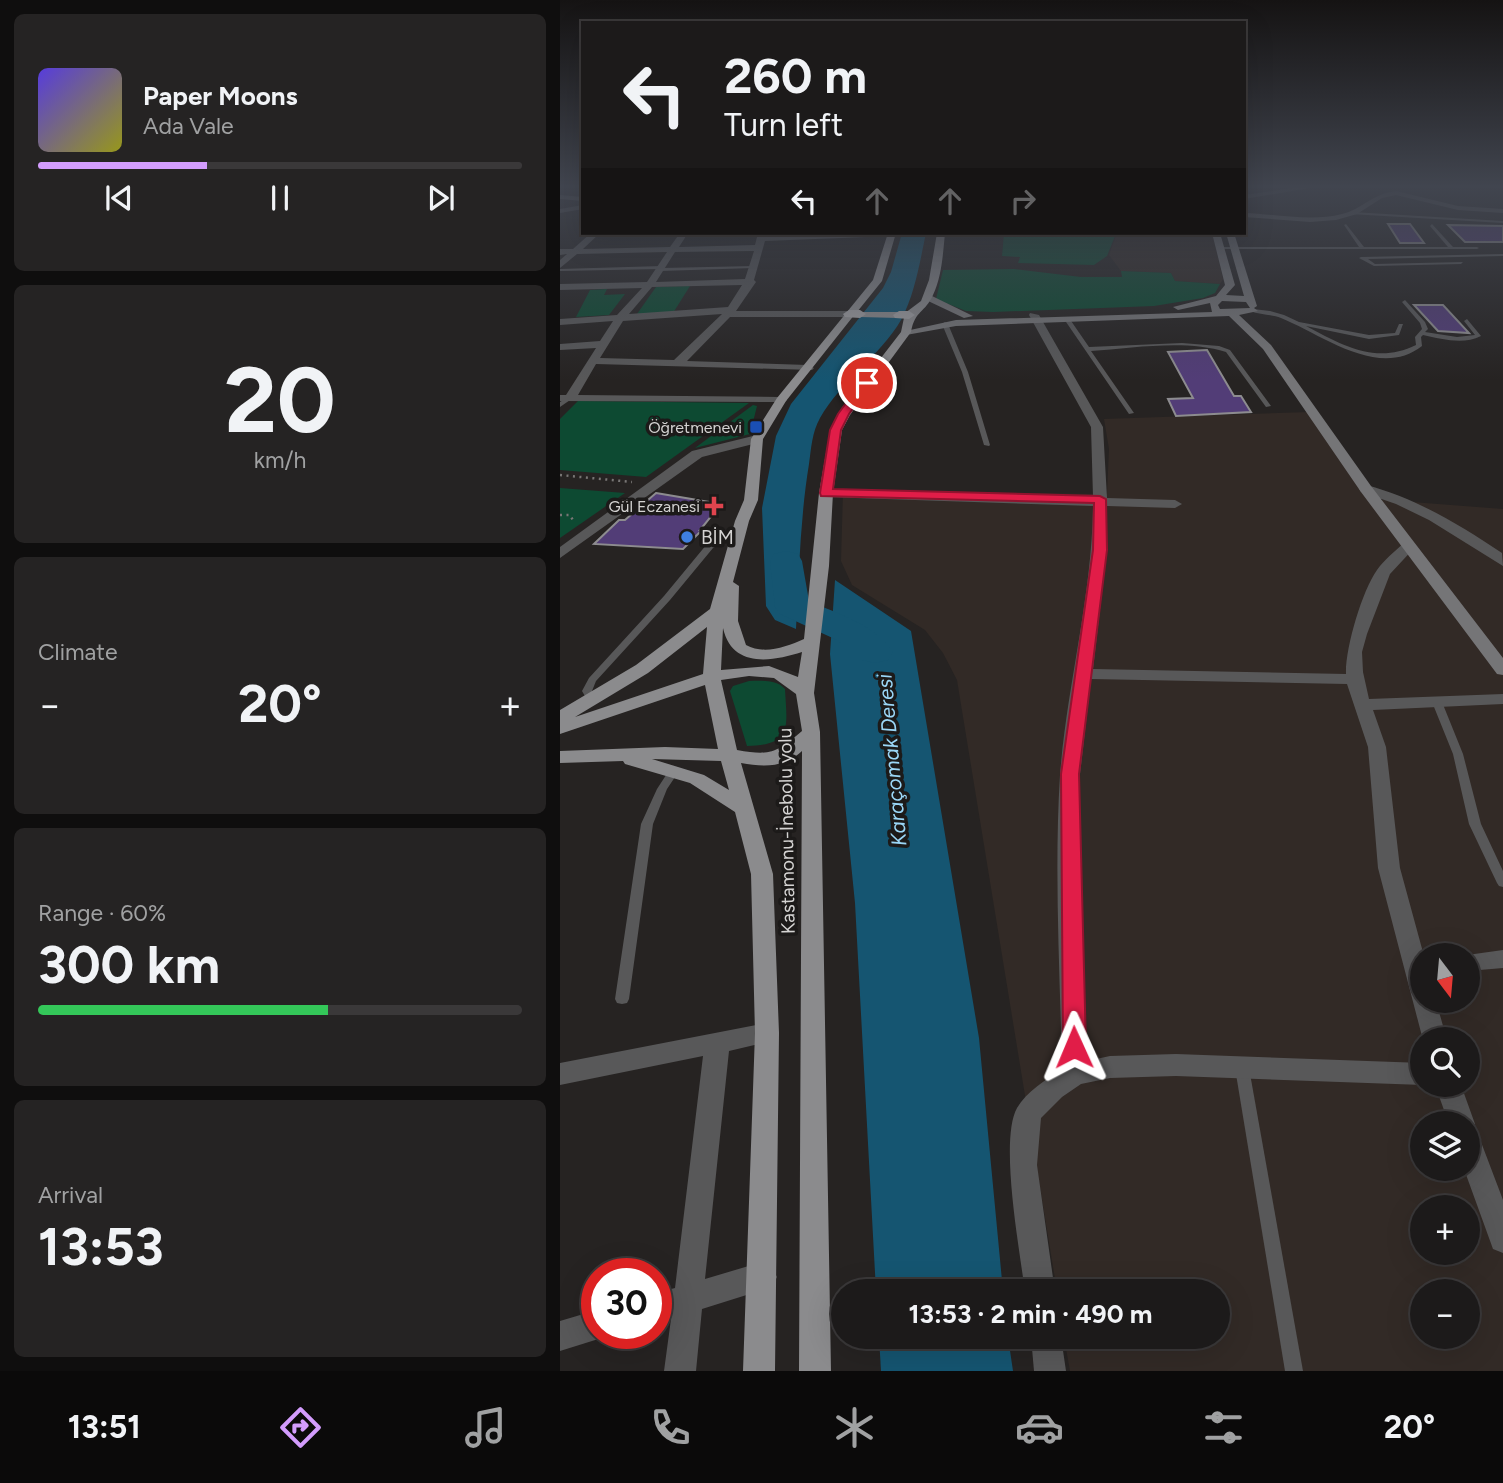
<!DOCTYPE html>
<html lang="en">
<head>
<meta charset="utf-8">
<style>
  :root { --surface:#1c1a1a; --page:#252323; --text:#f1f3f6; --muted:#a0a1a2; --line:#3a3839; --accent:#d39cfd }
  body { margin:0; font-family:Figtree,sans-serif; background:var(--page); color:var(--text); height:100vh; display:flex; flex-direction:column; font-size:26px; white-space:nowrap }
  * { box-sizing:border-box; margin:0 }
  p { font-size:23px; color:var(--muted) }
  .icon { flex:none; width:38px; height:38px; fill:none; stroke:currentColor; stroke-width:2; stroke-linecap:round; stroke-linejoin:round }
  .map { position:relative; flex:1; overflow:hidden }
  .side { display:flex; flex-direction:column; gap:14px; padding:14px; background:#0f0e0e; width:560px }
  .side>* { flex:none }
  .top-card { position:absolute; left:21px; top:21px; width:665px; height:214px; border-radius:0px; box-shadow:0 7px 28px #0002,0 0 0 2px var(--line); background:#1c1a1a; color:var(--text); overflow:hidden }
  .needle { width:46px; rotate:164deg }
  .tools { position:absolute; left:850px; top:943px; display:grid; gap:14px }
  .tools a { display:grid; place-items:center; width:70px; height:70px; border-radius:50%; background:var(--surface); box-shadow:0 7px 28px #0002,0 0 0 2px var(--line); font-size:35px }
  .speed { position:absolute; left:21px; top:1258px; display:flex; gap:14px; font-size:35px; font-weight:700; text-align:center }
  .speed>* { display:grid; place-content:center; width:91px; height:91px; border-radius:50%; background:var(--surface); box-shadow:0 7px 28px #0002,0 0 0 2px var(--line); line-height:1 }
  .speed .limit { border:10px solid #d22; background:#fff; color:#111 }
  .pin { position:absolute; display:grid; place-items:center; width:60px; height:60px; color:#fff; margin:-30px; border:4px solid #fff; border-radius:50%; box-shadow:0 2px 7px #0007 }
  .me { position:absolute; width:77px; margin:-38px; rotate:359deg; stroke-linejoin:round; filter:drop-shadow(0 0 5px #0008) }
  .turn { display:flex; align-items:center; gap:24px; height:147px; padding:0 28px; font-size:32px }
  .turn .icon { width:91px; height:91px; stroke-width:2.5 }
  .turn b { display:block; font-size:49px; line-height:60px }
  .lanes { display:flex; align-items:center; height:66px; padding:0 28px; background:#0003; justify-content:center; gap:35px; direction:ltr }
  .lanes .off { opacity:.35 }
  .big { font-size:52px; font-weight:700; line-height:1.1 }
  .side .widget { flex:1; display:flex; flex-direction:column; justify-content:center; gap:10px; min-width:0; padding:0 24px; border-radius:10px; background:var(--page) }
  .side .dial { align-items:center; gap:0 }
  .dial b { font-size:91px; line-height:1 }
  .song { display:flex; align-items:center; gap:21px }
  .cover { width:84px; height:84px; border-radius:10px; background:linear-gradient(135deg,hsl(250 70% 55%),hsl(60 70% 35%)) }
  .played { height:7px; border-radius:4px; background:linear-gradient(90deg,var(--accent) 35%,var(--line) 35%) }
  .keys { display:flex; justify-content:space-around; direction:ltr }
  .heat { display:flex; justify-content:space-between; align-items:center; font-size:38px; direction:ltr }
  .charge { height:10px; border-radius:5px; background:linear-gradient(90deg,#34c759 60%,var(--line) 0) }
  .trip { position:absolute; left:271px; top:1279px; width:399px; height:70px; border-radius:35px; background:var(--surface); box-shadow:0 7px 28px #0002,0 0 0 2px var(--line); font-weight:700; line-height:70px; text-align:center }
  .tabs { display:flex; height:112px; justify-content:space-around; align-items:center; background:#0b0a0a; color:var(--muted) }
  .tabs .icon { width:49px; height:49px }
  .tabs .current { color:var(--accent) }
  .tabs b { font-size:32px; color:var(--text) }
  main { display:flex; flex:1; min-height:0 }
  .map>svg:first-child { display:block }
  .built { fill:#322a26; fill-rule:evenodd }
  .green { fill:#0d4a32 }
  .water { fill:#155571 }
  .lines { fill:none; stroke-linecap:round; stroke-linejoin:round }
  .river { fill:#155571; fill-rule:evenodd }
  .building { fill:#523d77; stroke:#8d8c8f; stroke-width:2 }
  .path { stroke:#787675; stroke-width:2.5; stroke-dasharray:2 4.5; stroke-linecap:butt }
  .lane { fill:#585859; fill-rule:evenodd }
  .street { fill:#585859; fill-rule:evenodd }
  .secondary { fill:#757577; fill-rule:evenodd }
  .primary { fill:#8b8b8d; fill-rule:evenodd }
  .highway { fill:#9f9fa2; fill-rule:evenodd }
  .route { fill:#e11d48; stroke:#92132f; stroke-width:2 }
  .transit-dot { fill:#1a4fb4; stroke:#1c1a19; stroke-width:2.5 }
  .health-dot { fill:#e0444e; stroke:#1c1a19; stroke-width:2.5 }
  .shop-dot { fill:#3f7fe0; stroke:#1c1a19; stroke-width:2.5 }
  .labels { text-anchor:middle; stroke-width:7; stroke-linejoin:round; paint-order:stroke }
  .far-poi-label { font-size:16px; fill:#d4d3d2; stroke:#1c1a19; text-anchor:end }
  .poi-label { font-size:19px; fill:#d4d3d2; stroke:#1c1a19; text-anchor:start }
  .street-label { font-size:19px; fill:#d4d3d2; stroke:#1c1a19 }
  .water-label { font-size:21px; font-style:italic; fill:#9bd7f7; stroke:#1c1a19 }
</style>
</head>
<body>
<main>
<section class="side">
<div class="widget">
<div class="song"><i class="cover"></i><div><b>Paper Moons</b><p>Ada Vale</p></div></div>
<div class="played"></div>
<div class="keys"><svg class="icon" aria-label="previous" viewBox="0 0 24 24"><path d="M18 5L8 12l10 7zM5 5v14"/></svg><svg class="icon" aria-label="pause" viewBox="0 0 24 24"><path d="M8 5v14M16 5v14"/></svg><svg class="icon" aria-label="next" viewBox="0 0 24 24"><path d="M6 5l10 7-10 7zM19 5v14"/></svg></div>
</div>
<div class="widget dial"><b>20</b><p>km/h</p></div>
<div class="widget"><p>Climate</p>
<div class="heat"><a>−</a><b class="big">20°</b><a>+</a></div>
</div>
<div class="widget"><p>Range · 60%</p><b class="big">300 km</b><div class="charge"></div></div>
<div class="widget"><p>Arrival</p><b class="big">13:53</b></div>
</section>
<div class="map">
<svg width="943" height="1371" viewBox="0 0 943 1371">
  <rect width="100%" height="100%" fill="#262322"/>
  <g class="built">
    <polygon points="557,233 652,233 663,279 660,284 615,281 611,273 561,271 549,255"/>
    <path d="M750,412l63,87 130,10v862h-433l-6,-34h154v-45l-161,-1 -100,-611 -14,-27 -18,-23 -73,-45 -11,-24 2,-70 264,3 2,-45 -5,-30zM863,956h45v45h-45zM863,1040h45v45h-45zM863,1124h45v45h-45zM863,1208h45v45h-45zM863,1292h45v45h-45z"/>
  </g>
  <g class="green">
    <polygon points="444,233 565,233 564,236 555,236 547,256 534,265 458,263 460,257 442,256"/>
    <polygon points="454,269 521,277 562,277 561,271 611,273 615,281 660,284 655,293 643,298 594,306 433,312 406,311 376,299 383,270"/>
    <polygon points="130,286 113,313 77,314 96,287"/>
    <polygon points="47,289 44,295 65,294 49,315 16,317 30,290"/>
    <polygon points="18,401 189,403 86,477 0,470 0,419"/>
    <polygon points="193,405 197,406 190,434 135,448"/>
    <polygon points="0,488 65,493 0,538"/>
    <path d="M189,681c12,0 27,-2 36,8 2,38 8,56 -38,57l-17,-55 3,-5z"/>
  </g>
  <g class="water">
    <path d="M342,233h24c-6,28 -11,61 -25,87 -21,36 -60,61 -81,98 -8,14 -9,31 -11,46 -9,55 -10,110 -13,165l-21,-9 -9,-14 -4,-98 14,-72 15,-32 92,-116 8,-16z"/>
    <polygon points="275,580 351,631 419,1038 443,1291 316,1291 295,903 270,654"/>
    <polygon points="319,1337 448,1337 453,1371 321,1371"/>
  </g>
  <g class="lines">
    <path class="river" d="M226,551l12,3 4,7 7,40c29,13 65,23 84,51l-5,8 -13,3 -13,-3 -25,-20 -57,-26 -5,-7 -5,-46 4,-7z"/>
  </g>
  <g class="building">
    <polygon points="828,224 850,224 864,243 840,243"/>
    <polygon points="888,225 943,226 943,242 905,242"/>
    <polygon points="854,305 883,305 909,333 878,331"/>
    <polygon points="647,350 674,396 681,396 691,412 616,416 608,399 633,398 608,352"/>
    <polygon points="96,493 161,504 140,530 142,530 123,549 34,544 59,520 65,520"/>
  </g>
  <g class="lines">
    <g class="path">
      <polyline points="0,475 72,482"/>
      <polyline points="0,515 10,515 14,522"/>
    </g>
    <g class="lane">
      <polygon points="792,212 943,221 943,223 790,214"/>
      <polygon points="786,224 804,247 888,247 870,226 872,224 893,247 917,247 919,248 917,249 661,249 659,248 661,247 799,247 784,225"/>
      <polygon points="943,254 943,256 808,259 815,264 903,262 901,264 814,266 799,258 801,257"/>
      <polygon points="102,266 104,267 102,268 194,266 196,267 194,268 100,271 98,270 100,269 0,271 0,269"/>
      <path d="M845,300l20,22 3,7 -3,3 32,5 18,-2 -11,-14 3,-2 14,17c-18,9 -39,3 -58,-1l-2,2 1,9c-43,34 -101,-12 -141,-28 -10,-4 -21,-3 -31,-7l3,-2 17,2 14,4 15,7 70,13 26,-2 4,-9h4l-4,11 -30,4 -63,-13c36,19 70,39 110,19l-1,-8 7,-8 -2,-6 -18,-21z"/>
      <path d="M505,318h4l20,29 93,-4 37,3 11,4 41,56 -5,1 -40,-55c-40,-13 -93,-4 -135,-1l43,62 -5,1 -65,-95z"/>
      <polygon points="385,322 388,324 408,372 430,445 429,446 424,445 402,372 382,324"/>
      <polygon points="8,397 13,398 0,407 0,402"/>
      <polygon points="176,531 182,531 183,533 153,548 110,600 36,681 32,691 37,701 32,704 29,703 22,691 29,678 104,596 147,544"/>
      <polygon points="877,699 882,702 903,754 921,824 943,871 943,887 939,886 937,883 909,824 893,754 872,702"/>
      <polygon points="114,768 119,771 107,789 93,824 69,999 67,1003 62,1004 57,1003 55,999 81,824 97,789 110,769"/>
      <polygon points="682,1062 687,1064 689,1068 743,1371 725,1371 675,1068 677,1064"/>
    </g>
    <g class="street">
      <polygon points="732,188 750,188 684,199 684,195"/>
      <path d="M836,191l62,15 45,3v4l-45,-3 -62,-15 -14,3 -25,16 -21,6 -26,2 -66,-5v-4c32,1 67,9 98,1 21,-5 29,-20 54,-23z"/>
      <polygon points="23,205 23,209 0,213 0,209"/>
      <path d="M31,233h9l-17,16 87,-2 10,-14h8l-9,14 76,-2 3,-12h8l-1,3 131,-2 -4,2 -127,5 -11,39 2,2 -20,29h113l5,3 -5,3h-119l-43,44 121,4 6,3 -2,2 -216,-6 -18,31 203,2 6,3 -2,2 -225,-1v-6h6l30,-47 -36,2v-6l40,-3 13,-20 -53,4v-6l57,-4 25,-27 -82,2v-6l87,-2 20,-30 -90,2 -17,14v-8l7,-6 -7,1v-6h13zM194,251l-9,28 -89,3 19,-30zM182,285l-14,22 -99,7 23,-27zM162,314l-48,46 -74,-2 23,-37z"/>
      <path d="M470,313l9,2 64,112 4,71 68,2 7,4 -7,4 -68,-2v44l-14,119 253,5c-1,-25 16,-83 31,-104 7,-10 18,-19 27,-27l5,-1 7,4 -26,28 -23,60 -5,18 1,20 6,27 134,-5v10l-130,6 13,37 14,121 24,88 -1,45h13l11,39h-24l-45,-172 -10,-121 -21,-63 -256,-5 -11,95v84l7,203 23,-5 66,-2 247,9v22l-247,-9 -66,2 -29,6 -19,13 -21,21 -4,47 18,127h-30c-5,-40 -26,-152 -8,-184 9,-16 30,-29 45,-39 -2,-97 -8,-197 -2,-294 7,-90 32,-178 33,-269l-267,-9 -7,-4 7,-4 267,8 -2,-70 -62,-112z"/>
      <polygon points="197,435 201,436 201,442 142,457 0,558 0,547 132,451"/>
      <path d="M806,485c50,13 94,40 136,68l1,13 -74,-46 -33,-16 -35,-12 -2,-3z"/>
      <polygon points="943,950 943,968 908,971 908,956 900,956"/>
      <polygon points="207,1023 216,1026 219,1033 216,1040 169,1051 145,1279 202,1262 212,1267 217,1277 212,1287 142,1309 136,1371 104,1371 111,1319 96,1323 96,1293 115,1288 143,1056 0,1085 0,1063"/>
      <polygon points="875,1085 901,1085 915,1124 912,1131 917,1133 921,1142 943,1200 943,1253 933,1249 904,1169 908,1169 908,1124 889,1124"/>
      <polygon points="37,1310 37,1334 49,1334 48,1336 0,1351 0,1321"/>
      <polygon points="471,1337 501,1337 506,1371 474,1371"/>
    </g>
    <g class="secondary">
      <polygon points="0,195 23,197 23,201 0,199"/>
      <path d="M652,233h8l15,52 -9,10 18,1 -18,-63h8l23,73 -3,2 4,3 -19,4 32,30 100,141 132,172v17l-6,-1 -136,-182 -98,-143 -34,-33 -273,10 -50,9 -5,-3 55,-12 256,-8 -2,-9 -32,7 -5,-3 43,-11 9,-11zM662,301l24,1 4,6 -30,1 -2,-4z"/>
      <polygon points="366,296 372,296 413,316 404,318 366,300"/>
    </g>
    <path class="primary" d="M328,233h8l-14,48 -25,31h42l5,3 -5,3 -39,-1 -5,-3 -69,87 -23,38 -5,61 -9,21 -16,61 6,4 -1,35 8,24c18,10 40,2 58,-6l15,-146 11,-63 10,-19 61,-79 4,-19 16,-12 8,-21 8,-47h8c-2,20 -3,43 -12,62 -8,18 -18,15 -22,37l-61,83 -8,15 -9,63 -4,73 -15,127 6,39 11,639h-32l3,-620c-18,17 -38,16 -61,12l32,111 6,159 -4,338h-32l12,-338 -4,-159 -16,-62 -45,-29 -65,-19 -2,-3 -63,2v-12l105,-4 53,2 -13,-64 -145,49v-24l76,-45 74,-56 25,-88 9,-21 7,-61 26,-41 96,-118zM147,627l-4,47 -128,43 73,-44zM163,628c9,40 48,34 79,24l-4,25 -29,-11 -48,4zM189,676l25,2 22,16 6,37c-26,22 -31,25 -65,19l-16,-70zM92,759l69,2 8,29 -25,-15z"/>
    <g class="highway">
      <polygon points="289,310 300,310 306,314 300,318 285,317 283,314"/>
      <polygon points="339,311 349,311 355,315 349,319 335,318 333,315"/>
    </g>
  </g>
  <linearGradient id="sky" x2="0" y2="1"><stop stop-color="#151313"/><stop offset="0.49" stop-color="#41454f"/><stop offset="1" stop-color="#41454f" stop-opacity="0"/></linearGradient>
  <rect width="943" height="380" fill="url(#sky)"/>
  <polygon class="route" points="303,380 312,383 289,414 281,430 273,489 540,496 546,499 547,550 519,774 526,1047 522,1054 514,1057 506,1054 503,1047 501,774 533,550 534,503 261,496 260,493 270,430 278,414"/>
  <rect class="transit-dot" x="189" y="420" width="14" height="14" rx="3.5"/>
  <path class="health-dot" d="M150.5 495.5h7v7h7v7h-7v7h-7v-7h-7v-7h7z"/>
  <circle class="shop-dot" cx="127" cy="537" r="7"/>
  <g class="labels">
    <g class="far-poi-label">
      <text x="182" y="433">Öğretmenevi</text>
      <text x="140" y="512">Gül Eczanesi</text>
    </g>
    <g class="poi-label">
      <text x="141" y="544">BİM</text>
    </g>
    <g class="street-label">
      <text transform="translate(226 831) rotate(-91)" y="7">Kastamonu-İnebolu yolu</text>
    </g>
    <g class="water-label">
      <text transform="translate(332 760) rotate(-95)" y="7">Karaçomak Deresi</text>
    </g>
  </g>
</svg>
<div class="tools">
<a><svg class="needle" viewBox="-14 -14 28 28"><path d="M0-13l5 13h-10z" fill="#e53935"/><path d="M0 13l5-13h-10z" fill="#a0a1a2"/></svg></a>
<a><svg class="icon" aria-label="search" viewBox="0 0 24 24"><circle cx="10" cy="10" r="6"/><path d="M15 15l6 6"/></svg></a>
<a><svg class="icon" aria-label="layers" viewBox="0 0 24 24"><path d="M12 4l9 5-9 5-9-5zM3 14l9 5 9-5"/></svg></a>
<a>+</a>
<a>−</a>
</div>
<div class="speed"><div class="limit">30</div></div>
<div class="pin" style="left:307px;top:383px;background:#d93025"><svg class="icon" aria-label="arrive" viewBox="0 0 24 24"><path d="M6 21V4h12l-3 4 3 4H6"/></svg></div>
<svg class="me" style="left:514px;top:1047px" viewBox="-20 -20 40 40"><path d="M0-17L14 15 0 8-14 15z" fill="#e11d48" stroke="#fff" stroke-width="4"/></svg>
<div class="trip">13:53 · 2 min · 490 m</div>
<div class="top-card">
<div class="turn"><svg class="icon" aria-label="left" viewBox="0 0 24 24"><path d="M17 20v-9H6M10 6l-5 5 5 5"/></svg><div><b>260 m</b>Turn left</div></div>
<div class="lanes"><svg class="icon" aria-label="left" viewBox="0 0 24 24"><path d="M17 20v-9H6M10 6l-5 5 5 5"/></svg><svg class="icon off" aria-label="ahead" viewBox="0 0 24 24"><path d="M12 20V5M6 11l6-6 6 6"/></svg><svg class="icon off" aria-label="ahead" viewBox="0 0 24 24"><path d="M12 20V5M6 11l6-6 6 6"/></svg><svg class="icon off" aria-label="right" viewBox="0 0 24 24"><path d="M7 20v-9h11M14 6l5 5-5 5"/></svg></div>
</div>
</div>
</main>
<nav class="tabs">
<b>13:51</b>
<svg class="icon current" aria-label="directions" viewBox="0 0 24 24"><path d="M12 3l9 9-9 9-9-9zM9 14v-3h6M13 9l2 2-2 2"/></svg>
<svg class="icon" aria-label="music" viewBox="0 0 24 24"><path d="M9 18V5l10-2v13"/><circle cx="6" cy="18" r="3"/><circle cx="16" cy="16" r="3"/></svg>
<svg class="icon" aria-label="phone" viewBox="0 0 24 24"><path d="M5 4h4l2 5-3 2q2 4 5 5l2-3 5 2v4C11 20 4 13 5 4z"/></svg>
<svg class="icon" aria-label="climate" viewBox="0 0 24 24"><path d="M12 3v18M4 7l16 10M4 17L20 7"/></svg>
<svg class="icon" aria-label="car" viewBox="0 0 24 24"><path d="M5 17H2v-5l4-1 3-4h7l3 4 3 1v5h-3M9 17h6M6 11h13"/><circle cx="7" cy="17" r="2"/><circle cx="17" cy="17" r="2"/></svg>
<svg class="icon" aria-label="filters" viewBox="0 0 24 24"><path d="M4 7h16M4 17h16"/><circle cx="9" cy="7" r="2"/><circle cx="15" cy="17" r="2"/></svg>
<b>20°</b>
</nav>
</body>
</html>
